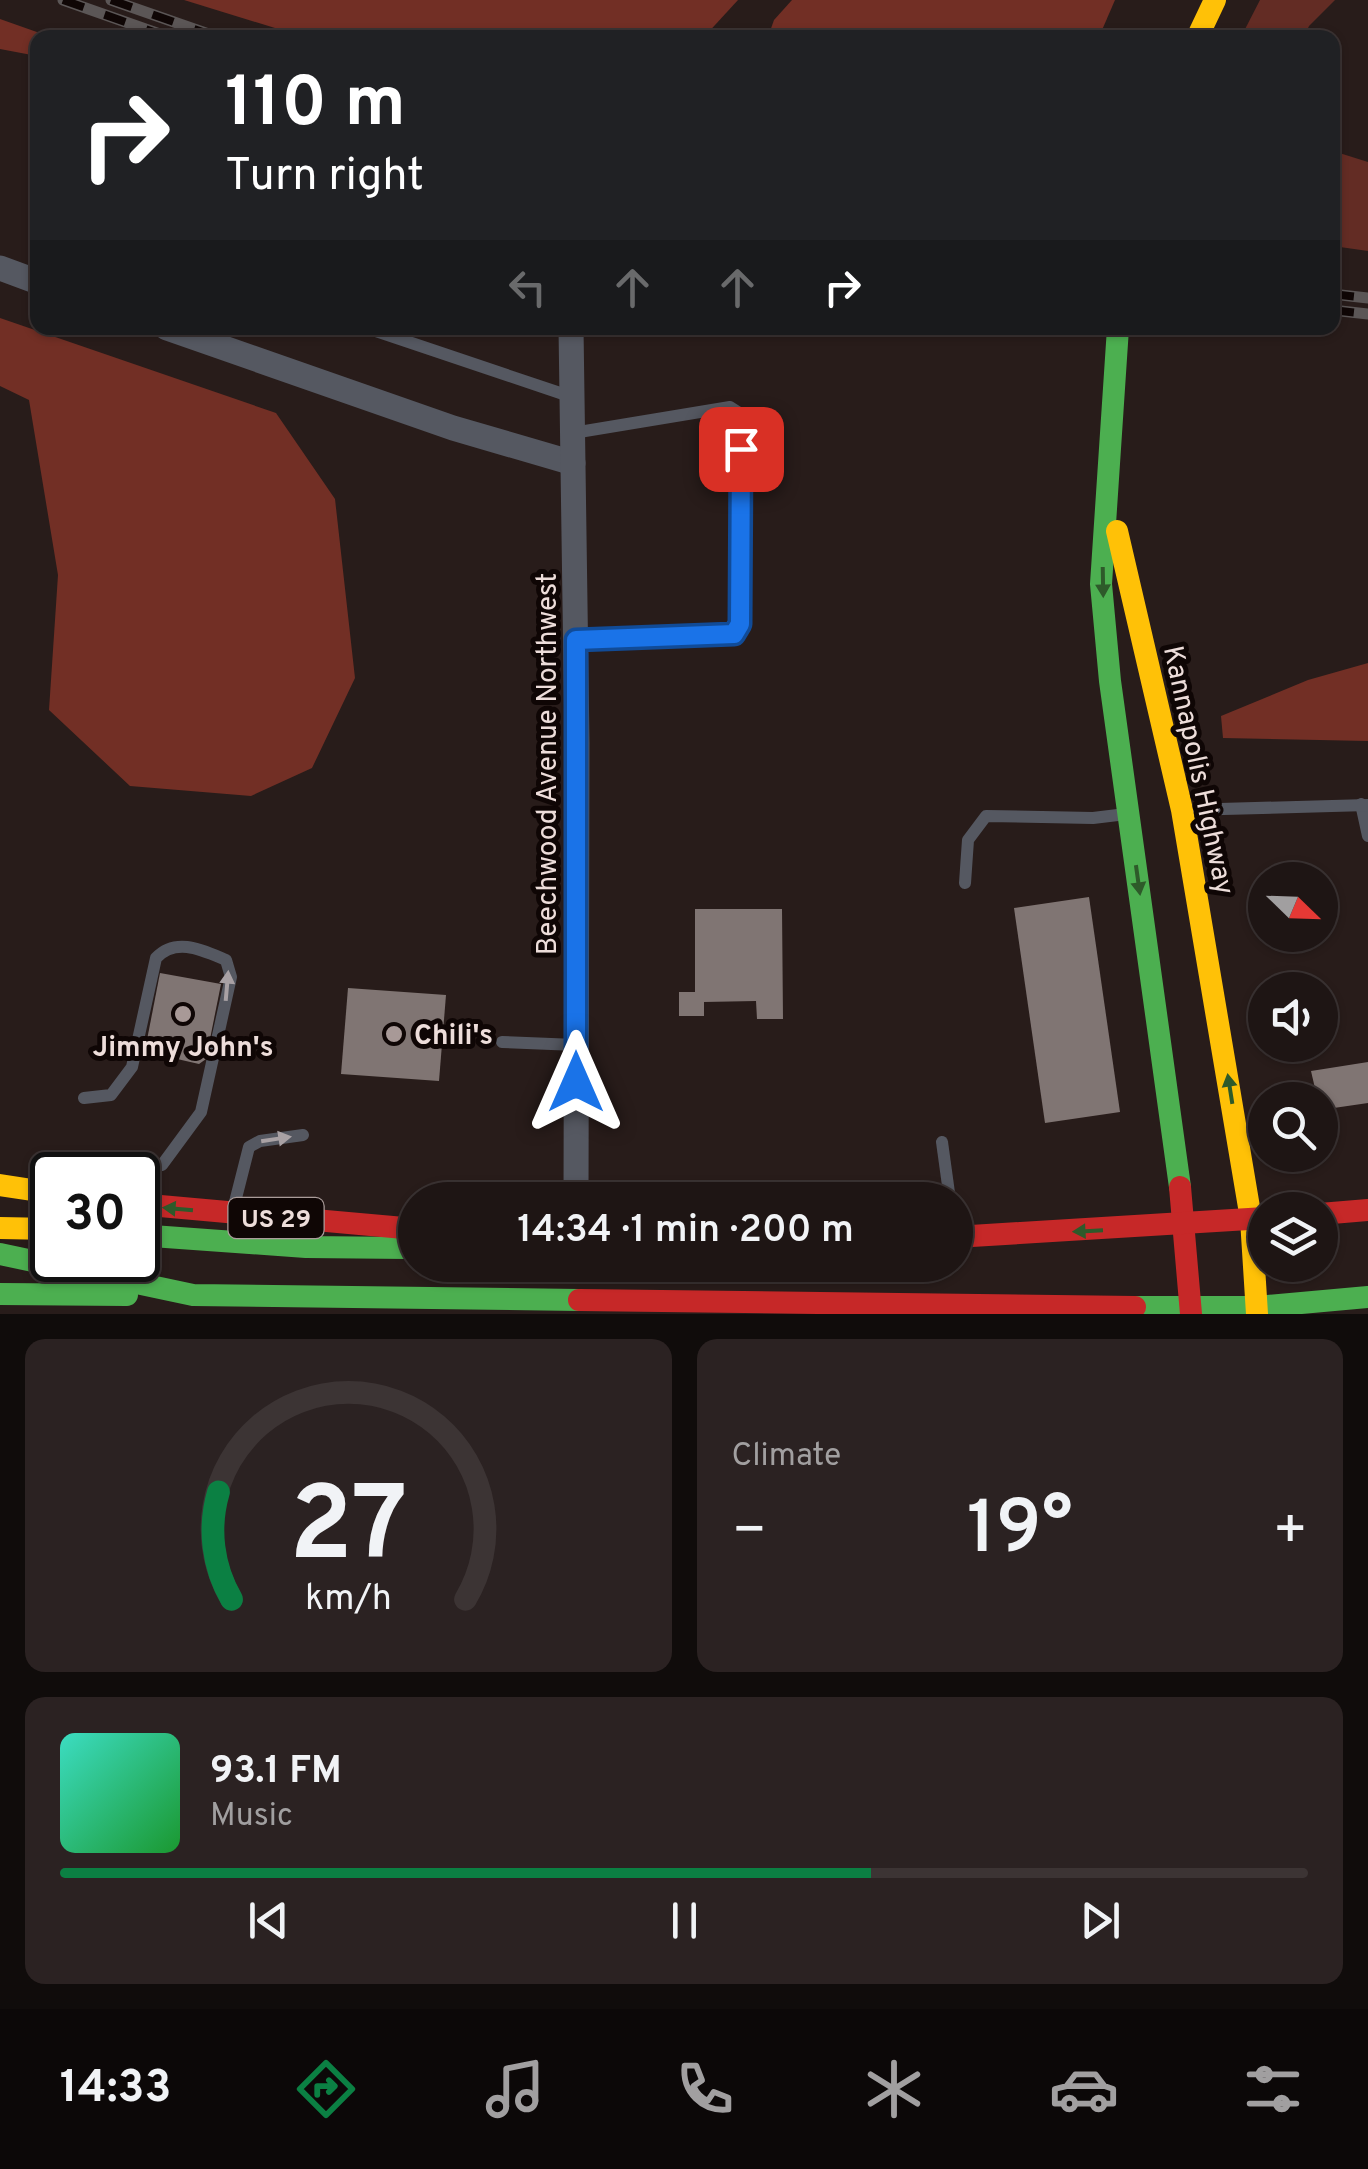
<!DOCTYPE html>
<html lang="en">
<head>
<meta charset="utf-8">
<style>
  :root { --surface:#1e1514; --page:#2b2222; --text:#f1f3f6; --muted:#a19fa0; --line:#3c3434; --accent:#0b8043 }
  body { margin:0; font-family:Overpass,sans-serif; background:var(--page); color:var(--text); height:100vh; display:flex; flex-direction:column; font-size:38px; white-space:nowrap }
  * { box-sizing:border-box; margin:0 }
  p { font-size:32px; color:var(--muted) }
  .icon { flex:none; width:55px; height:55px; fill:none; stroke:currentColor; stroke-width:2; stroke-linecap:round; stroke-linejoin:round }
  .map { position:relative; height:1314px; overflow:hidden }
  .drawer { display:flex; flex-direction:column; gap:25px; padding:25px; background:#100c0b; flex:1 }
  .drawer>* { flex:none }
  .banner { position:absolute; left:30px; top:30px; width:1310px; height:305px; border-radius:20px; box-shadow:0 2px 8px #0004,0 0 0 2px var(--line); background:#202124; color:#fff; overflow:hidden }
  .needle { width:65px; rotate:113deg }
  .fabs { position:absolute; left:1248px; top:862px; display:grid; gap:20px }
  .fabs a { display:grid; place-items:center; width:90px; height:90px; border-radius:50%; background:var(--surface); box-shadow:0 2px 8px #0004,0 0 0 2px var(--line); font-size:50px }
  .speed { position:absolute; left:30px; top:1152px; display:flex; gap:20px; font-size:50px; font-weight:700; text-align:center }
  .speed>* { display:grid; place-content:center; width:130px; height:130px; border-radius:50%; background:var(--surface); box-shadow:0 2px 8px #0004,0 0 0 2px var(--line); line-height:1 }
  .speed .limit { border:5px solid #111; border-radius:15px; background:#fff; color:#111 }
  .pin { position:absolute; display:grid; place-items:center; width:85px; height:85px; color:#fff; margin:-42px; border-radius:20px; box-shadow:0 5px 15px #0006 }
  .me { position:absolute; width:110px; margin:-55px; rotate:0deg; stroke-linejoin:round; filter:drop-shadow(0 0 8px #0008) }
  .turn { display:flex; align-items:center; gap:35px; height:210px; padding:0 30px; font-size:45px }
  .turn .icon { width:130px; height:130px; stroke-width:2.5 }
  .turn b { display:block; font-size:70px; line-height:85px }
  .lanes { display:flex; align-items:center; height:95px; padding:0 30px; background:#0003; justify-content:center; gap:50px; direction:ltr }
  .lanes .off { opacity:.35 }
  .big { font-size:75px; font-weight:600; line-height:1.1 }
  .drawer .card { flex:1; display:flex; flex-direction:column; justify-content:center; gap:15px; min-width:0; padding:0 35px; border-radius:20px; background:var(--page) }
  .drawer .dial { align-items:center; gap:0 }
  .dial svg { height:260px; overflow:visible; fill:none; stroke:var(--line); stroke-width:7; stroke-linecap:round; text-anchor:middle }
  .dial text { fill:var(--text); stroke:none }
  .song { display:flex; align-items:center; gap:30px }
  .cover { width:120px; height:120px; border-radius:15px; background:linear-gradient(135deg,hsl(170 70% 55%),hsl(130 70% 35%)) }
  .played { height:10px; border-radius:5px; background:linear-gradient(90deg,var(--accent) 65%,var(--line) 65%) }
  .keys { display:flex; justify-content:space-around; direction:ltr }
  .heat { display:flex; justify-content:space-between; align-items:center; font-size:55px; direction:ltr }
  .drawer .tiles { flex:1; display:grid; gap:25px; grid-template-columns:1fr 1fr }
  .card:last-child { grid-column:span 2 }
  .trip { position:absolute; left:398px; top:1182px; width:575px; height:100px; border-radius:50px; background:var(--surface); box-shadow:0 2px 8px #0004,0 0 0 2px var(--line); font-weight:600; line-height:100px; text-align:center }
  .tabs { display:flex; height:160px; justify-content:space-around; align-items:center; background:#0c0808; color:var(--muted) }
  .tabs .icon { width:70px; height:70px }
  .tabs .on { color:var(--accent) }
  .tabs b { font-size:45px; color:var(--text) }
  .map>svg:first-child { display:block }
  .green { fill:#632c24 }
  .forest { fill:#722f25 }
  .building { fill:#807573 }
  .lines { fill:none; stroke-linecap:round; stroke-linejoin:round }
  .lane { stroke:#555861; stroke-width:12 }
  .street { stroke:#555861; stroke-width:25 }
  .fast { stroke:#4caf50; stroke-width:22 }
  .slow { stroke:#ffc107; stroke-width:22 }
  .jam { stroke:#c62828; stroke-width:22 }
  .rail-casing { stroke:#5b5656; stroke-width:11 }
  .rail { stroke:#0f0605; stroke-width:8; stroke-dasharray:22; stroke-linecap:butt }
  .oneway { fill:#2e5a2a }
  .oneway2 { fill:#a9a1a4 }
  .route-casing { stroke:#114b97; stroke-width:25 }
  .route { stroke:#1a73e8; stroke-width:18 }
  .poi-dot { fill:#a89997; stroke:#0f0605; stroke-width:4 }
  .labels { text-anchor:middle; stroke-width:10; stroke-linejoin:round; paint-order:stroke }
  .shield { fill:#0f0605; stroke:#aa9c9a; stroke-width:2.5 }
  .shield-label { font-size:25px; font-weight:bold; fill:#edddda }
  .street-label { font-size:28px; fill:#edddda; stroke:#0f0605 }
  .poi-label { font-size:28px; font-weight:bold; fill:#edddda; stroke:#0f0605; text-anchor:start }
</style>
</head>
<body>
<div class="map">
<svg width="1368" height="1314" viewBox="0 0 1368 1314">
  <rect width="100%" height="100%" fill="#281c1a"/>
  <g class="green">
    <polygon points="1260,0 1335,0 1309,26 1304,37 1241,37"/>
    <polygon points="1333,151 1368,162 1368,251 1333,246"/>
  </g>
  <g class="forest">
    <polygon points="184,0 738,0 704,37 304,37"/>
    <polygon points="792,0 1115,0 1099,37 768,37 774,20"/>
    <polygon points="0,19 51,37 38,38 37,56 0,49"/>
    <polygon points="0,318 276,413 335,499 355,678 312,768 251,796 130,786 49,710 58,575 29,400 0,386"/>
    <polygon points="1368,663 1368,741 1223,738 1221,716 1308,680"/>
  </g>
  <g class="building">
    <polygon points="1089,897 1120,1112 1045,1123 1014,908"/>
    <polygon points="695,909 782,909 783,1019 757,1019 756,1001 704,1002 704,1016 679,1016 679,992 695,992"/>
    <polygon points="160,973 221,984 206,1059 199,1064 151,1053 146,1045"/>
    <polygon points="348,988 446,995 439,1081 341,1074"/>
    <polygon points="1368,1062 1368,1103 1320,1110 1311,1071"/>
  </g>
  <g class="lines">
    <g class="lane">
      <polyline points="367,328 572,397"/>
      <polyline points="573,433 730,407 741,414 740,624 734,634 576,640"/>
      <polyline points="1361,804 1368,836"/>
      <polyline points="1185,810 1368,805"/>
      <polyline points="965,883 968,840 986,816 1093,818 1126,814"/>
      <polyline points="502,1042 576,1045"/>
      <path d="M84,1098l27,-3 21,-28 24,-109c20,-21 46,-8 70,2l5,17 -30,135 -39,53"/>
      <polyline points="942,1142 950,1200"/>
      <polyline points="235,1202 249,1147 260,1141 303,1135"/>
    </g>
    <g class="street">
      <polyline points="0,268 38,282"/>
      <polyline points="167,328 453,428 573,463"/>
      <polyline points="571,328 577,742 576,1200"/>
    </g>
    <g class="fast">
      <polyline points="1118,328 1101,584 1110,681 1180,1187"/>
      <polyline points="138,1235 306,1247 408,1248"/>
      <polyline points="0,1254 193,1295 579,1300"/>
      <polyline points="0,1294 127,1295"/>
      <polyline points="1135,1307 1257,1307 1368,1297"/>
    </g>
    <g class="slow">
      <polyline points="1197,38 1215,0"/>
      <polyline points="1117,531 1182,810 1251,1219 1257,1314"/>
      <polyline points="0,1185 52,1193"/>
      <polyline points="0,1228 52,1229"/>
    </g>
    <g class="jam">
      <polyline points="1180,1187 1191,1314"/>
      <polyline points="138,1204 415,1229"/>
      <polyline points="1320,1214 1368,1210"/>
      <polyline points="955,1237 1265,1218"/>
      <polyline points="579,1300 1135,1307"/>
    </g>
    <g class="rail-casing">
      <g id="rail">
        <polyline points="63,0 171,38"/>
        <polyline points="111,0 220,38"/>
        <polyline points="1332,294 1368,298"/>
        <polyline points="1332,310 1368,314"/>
      </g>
    </g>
    <use href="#rail" class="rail"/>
  </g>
  <defs><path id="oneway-solid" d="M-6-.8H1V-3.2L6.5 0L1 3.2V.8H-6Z" transform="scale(2.5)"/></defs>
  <g class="oneway">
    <use href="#oneway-solid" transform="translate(1103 582) rotate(89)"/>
    <use href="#oneway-solid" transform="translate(1138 880) rotate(82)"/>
    <use href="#oneway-solid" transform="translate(1230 1089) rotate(-99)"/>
    <use href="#oneway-solid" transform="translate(178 1209) rotate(-175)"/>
    <use href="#oneway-solid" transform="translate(1088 1231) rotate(177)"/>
  </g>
  <g class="oneway2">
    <use href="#oneway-solid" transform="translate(227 986) rotate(-85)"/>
    <use href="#oneway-solid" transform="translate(276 1139) rotate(-9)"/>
  </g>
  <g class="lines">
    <g class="route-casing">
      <polyline id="route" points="576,1082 576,640 734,634 740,624 741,449"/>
    </g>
    <use href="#route" class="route"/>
  </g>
  <g class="poi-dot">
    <circle cx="183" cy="1014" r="10"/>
    <circle cx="394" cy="1034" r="10"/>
  </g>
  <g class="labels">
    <rect class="shield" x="228.5" y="1198" width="95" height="40" rx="8"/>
    <g class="shield-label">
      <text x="276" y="1227">US 29</text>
    </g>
    <g class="street-label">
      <text transform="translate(546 764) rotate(-90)" y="10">Beechwood Avenue Northwest</text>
      <text transform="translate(1200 770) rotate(78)" y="10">Kannapolis Highway</text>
    </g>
    <g class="poi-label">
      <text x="414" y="1044">Chili's</text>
      <text x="183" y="1056" text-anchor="middle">Jimmy John's</text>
    </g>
  </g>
</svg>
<div class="fabs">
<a><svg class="needle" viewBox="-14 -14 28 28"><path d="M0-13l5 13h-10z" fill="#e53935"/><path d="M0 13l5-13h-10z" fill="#a19fa0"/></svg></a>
<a><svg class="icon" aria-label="sound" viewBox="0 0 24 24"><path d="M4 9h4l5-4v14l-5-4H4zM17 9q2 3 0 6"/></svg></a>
<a><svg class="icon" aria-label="search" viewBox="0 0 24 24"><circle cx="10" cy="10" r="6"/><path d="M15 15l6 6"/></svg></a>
<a><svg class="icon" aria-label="layers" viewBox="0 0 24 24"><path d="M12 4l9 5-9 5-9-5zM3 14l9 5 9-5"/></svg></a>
</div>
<div class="speed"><div class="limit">30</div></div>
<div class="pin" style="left:741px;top:449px;background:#d93025"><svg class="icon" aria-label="arrive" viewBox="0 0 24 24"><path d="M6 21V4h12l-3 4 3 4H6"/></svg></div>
<svg class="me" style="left:576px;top:1082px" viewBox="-20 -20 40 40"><path d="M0-17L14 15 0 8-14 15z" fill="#1a73e8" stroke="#fff" stroke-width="4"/></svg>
<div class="trip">14:34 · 1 min · 200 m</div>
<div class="banner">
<div class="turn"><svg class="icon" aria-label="right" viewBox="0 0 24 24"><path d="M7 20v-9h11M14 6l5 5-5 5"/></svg><div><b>110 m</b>Turn right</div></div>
<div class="lanes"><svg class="icon off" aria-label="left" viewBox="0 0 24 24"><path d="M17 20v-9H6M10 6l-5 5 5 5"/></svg><svg class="icon off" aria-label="ahead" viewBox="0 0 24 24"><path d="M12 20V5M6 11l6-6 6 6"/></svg><svg class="icon off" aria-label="ahead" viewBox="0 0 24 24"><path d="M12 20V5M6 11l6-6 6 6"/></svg><svg class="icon" aria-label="right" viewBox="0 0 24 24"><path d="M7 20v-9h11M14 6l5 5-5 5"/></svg></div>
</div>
</div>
<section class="drawer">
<div class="tiles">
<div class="card dial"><svg viewBox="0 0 100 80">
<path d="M14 69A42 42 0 1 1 86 69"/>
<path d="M14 69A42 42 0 0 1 10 36" stroke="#0b8043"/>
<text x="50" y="56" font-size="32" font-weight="700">27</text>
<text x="50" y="72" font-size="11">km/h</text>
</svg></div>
<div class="card"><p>Climate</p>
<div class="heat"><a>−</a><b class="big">19°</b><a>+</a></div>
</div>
<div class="card">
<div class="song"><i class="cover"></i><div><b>93.1 FM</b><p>Music</p></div></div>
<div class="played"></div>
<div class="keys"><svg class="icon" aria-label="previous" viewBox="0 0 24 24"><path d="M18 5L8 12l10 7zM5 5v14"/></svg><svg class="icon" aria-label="pause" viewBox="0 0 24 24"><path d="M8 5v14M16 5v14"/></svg><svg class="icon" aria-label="next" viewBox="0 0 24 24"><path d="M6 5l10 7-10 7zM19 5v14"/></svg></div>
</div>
</div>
</section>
<nav class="tabs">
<b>14:33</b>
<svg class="icon on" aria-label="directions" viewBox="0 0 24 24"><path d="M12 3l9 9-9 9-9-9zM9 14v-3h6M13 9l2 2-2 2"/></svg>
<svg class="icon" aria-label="music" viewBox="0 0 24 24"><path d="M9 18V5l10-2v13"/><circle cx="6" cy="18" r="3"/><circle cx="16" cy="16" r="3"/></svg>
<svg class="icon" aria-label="phone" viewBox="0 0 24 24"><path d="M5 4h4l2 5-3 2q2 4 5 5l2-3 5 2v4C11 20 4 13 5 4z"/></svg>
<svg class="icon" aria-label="climate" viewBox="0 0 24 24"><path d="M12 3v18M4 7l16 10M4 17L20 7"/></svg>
<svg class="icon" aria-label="car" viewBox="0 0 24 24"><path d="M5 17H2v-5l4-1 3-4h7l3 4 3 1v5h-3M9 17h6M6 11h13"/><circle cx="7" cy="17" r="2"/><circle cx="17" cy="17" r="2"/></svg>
<svg class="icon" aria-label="filters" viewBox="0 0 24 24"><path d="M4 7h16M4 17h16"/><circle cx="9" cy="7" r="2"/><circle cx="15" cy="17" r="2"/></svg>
</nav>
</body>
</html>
